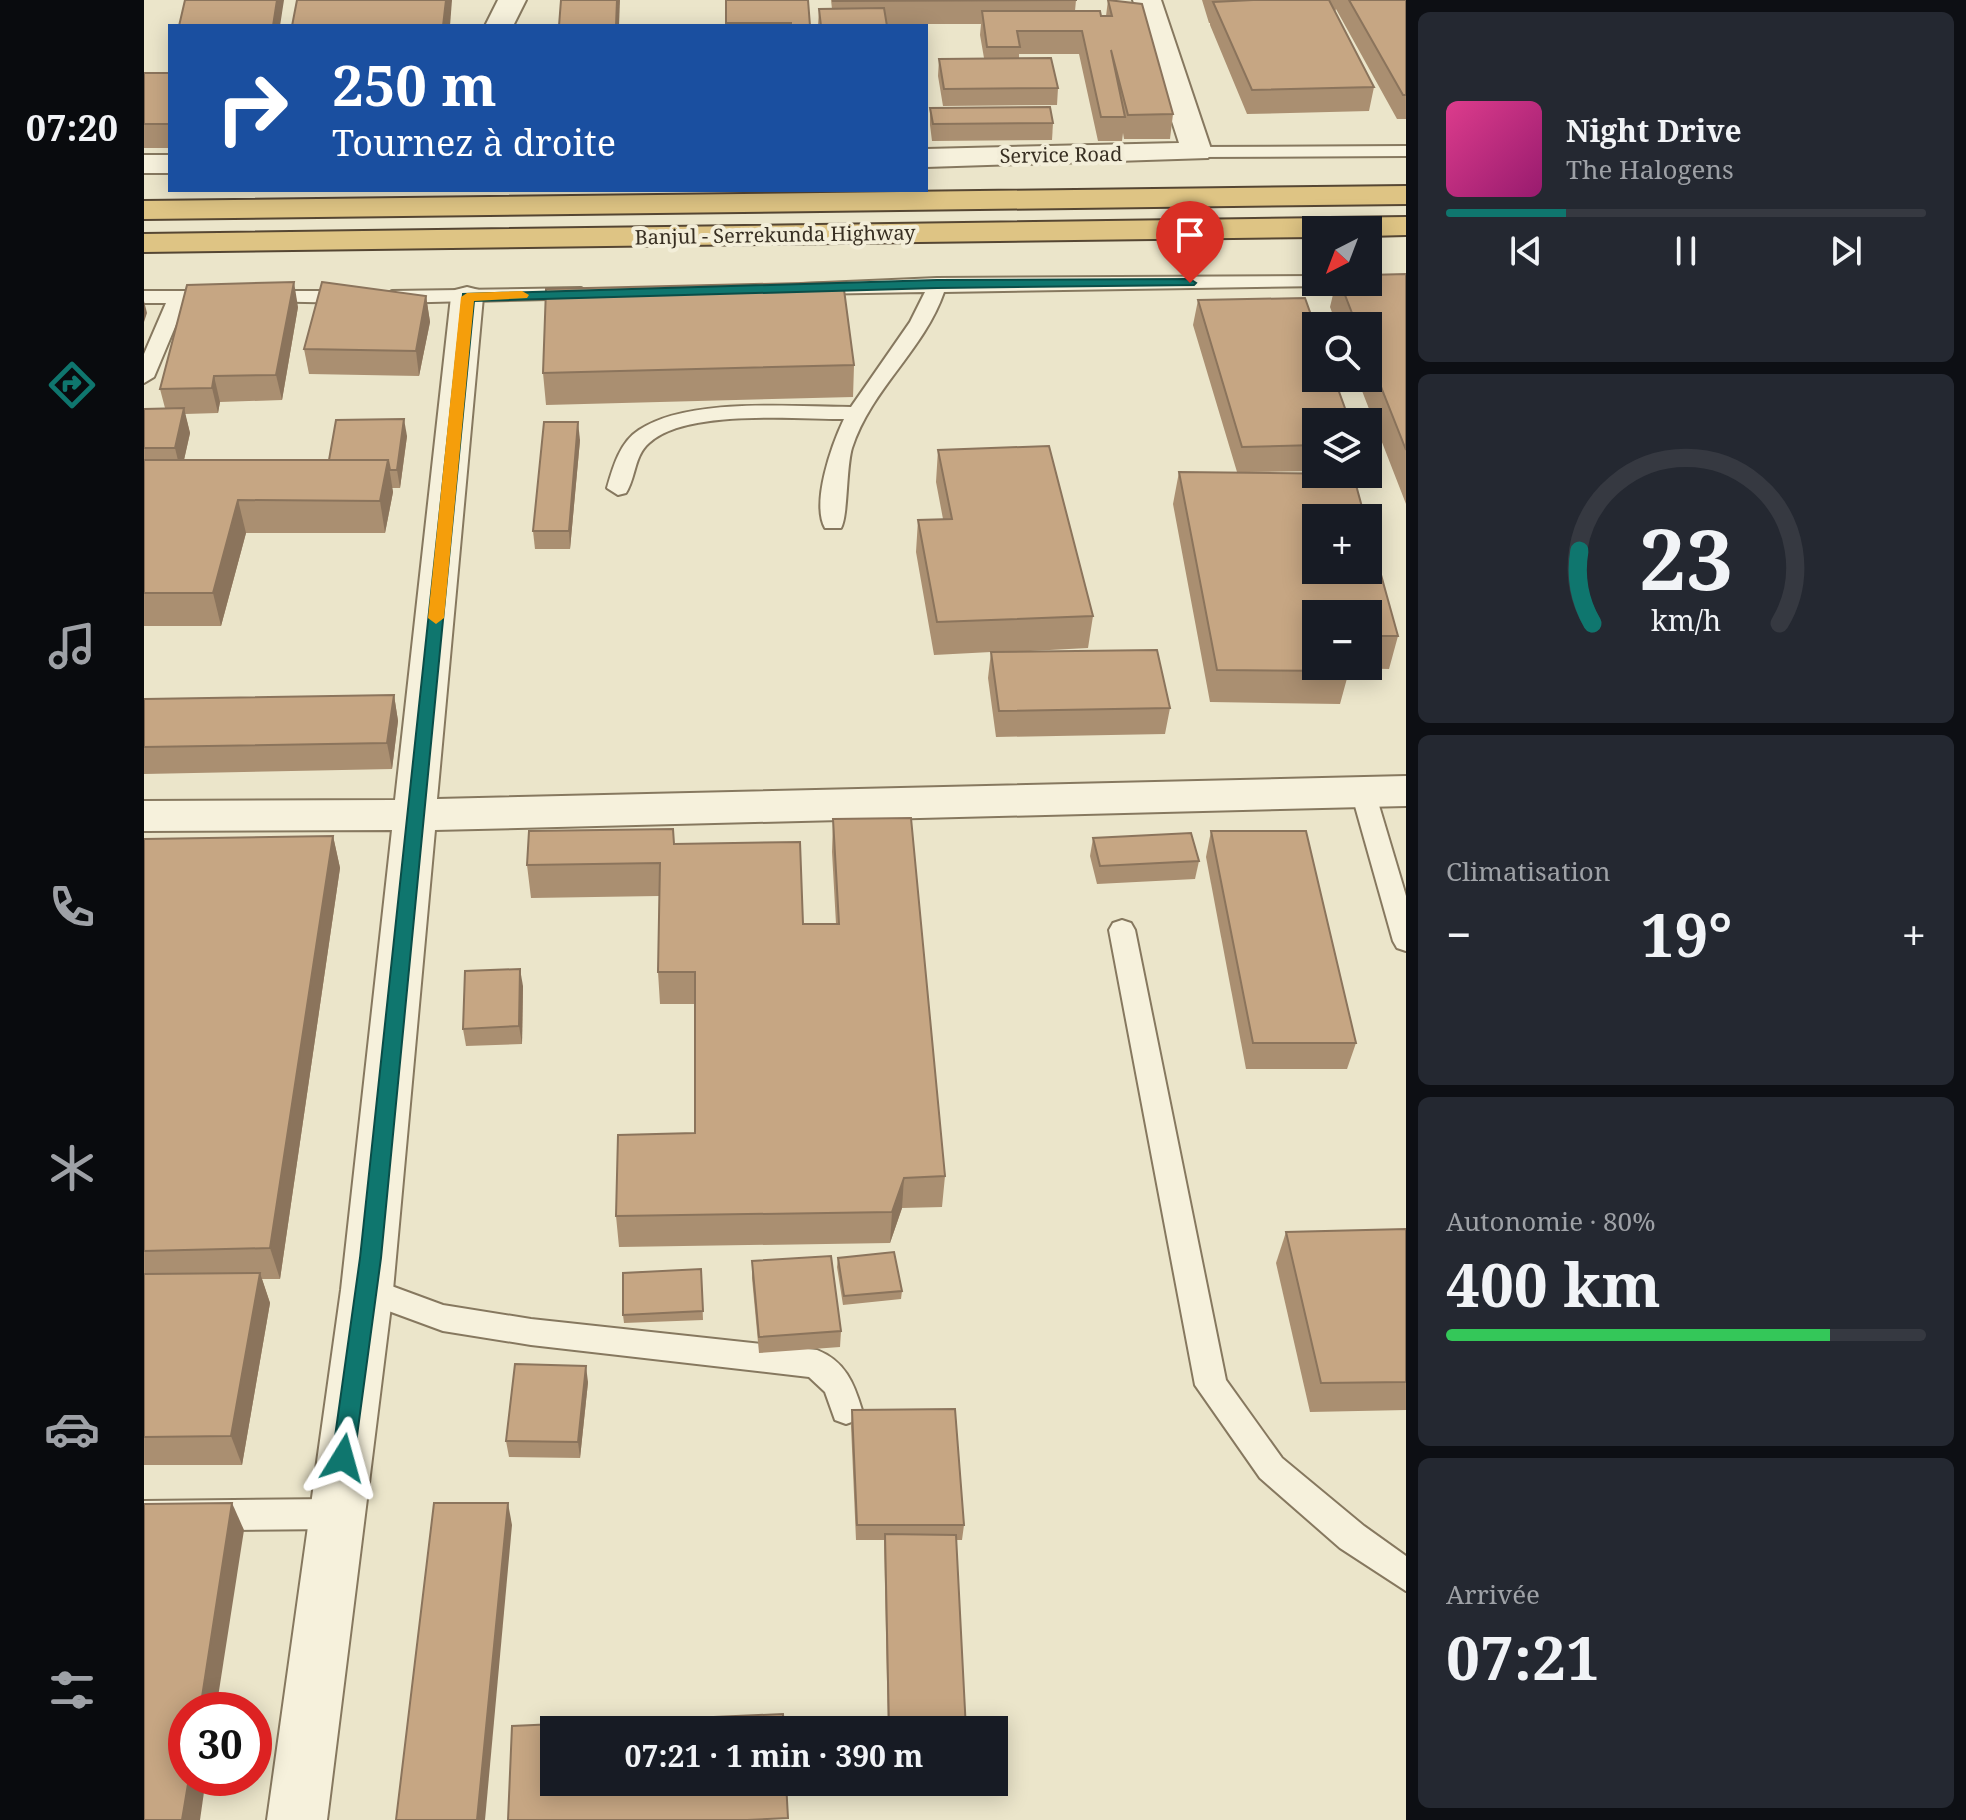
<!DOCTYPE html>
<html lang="fr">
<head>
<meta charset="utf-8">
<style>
  :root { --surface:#171b24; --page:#242831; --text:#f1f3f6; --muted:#9ea1a6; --line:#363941; --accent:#0f766e }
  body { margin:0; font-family:"Noto Serif",serif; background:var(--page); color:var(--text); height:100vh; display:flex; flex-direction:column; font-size:30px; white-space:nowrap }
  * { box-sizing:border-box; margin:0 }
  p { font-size:26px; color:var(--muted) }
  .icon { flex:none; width:44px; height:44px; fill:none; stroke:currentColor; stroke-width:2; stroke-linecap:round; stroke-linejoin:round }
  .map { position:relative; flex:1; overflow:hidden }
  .sheet { display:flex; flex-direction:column; gap:12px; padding:12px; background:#0d0f14; width:560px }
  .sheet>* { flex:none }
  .banner { position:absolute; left:24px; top:24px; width:760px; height:168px; border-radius:0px; box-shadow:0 4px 20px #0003; background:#1a4fa0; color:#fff; overflow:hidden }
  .needle { width:52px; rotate:222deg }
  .tools { position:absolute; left:1158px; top:216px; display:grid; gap:16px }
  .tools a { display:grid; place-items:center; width:80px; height:80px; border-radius:0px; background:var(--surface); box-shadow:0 4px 20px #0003; font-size:40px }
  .speed { position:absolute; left:24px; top:1692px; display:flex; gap:16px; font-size:40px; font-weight:700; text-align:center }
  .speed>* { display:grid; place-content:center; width:104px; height:104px; border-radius:50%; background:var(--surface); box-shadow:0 4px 20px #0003; line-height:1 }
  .speed .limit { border:12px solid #d22; background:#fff; color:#111 }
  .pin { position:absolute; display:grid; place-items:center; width:68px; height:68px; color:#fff; margin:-82px -34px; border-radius:50% 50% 50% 0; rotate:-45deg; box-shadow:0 0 8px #0007 }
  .pin .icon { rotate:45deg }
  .me { position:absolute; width:88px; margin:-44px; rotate:8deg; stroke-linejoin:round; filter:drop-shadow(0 0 6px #0008) }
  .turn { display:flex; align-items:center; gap:28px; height:168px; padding:0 32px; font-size:36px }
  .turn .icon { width:104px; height:104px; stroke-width:2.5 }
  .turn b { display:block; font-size:56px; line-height:68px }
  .big { font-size:60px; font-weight:700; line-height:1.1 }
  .sheet .card { flex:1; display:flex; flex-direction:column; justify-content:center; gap:12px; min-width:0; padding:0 28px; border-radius:12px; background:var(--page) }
  .sheet .dial { align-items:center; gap:0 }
  .dial svg { height:208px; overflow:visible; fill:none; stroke:var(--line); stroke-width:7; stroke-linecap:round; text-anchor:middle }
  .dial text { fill:var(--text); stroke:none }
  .song { display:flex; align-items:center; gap:24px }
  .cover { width:96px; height:96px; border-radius:12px; background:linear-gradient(135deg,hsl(330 70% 55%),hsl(320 70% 35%)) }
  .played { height:8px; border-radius:4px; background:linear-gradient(90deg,var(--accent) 25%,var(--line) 25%) }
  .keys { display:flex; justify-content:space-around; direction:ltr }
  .heat { display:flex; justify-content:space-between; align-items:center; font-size:44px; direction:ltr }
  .charge { height:12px; border-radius:6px; background:linear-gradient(90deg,#34c759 80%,var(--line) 0) }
  .trip { position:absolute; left:396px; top:1716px; width:468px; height:80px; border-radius:0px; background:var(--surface); box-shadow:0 4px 20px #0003; font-weight:700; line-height:80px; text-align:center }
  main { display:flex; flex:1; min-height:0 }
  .menu { display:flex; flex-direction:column; width:144px; justify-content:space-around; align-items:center; background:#090b0e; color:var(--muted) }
  .menu .icon { width:56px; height:56px }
  .menu .active { color:var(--accent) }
  .menu b { font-size:36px; color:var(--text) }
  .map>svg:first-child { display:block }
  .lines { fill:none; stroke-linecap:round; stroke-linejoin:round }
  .service-casing { stroke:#86785f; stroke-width:4 }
  .minor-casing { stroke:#86785f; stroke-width:4 }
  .trunk-casing { stroke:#554633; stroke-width:4 }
  .service { fill:#f6f1dc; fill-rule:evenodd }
  .minor { fill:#f6f1dc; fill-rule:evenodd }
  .trunk { fill:#dec484; fill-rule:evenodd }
  .wall { fill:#aa8f71; fill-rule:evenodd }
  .shaded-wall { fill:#8b745c }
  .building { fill:#c6a683; stroke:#8b745c; stroke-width:2 }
  .route { fill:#0f766e; stroke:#0a4d48; stroke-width:2 }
  .slow { fill:#f59e0b }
  .labels { text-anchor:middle; stroke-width:8; stroke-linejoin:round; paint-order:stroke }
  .far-street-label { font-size:20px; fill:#382f22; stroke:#f3eed9 }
</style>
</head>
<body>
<main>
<nav class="menu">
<b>07:20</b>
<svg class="icon active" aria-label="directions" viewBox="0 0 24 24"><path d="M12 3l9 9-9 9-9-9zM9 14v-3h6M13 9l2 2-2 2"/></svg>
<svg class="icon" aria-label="music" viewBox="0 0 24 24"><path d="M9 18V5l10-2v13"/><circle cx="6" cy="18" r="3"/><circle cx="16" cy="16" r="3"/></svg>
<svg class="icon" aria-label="phone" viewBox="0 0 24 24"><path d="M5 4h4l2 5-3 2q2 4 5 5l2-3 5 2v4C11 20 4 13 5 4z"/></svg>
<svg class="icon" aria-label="climate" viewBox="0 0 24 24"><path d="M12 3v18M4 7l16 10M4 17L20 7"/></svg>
<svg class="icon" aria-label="car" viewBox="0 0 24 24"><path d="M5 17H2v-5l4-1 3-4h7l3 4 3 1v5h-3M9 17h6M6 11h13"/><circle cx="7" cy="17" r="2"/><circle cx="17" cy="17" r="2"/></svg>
<svg class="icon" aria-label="filters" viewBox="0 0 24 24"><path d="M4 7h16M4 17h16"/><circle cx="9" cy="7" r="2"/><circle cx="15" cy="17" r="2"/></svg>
</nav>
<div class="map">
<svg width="1262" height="1820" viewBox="0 0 1262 1820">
  <rect width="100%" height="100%" fill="#ebe5ca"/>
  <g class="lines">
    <g class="service-casing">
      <g id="service">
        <polygon points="1262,146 1262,156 1053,157 1044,152 1053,147"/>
        <path d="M1172,276v6h10l-3,4 -379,6c-20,58 -73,97 -92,156 -6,20 -4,68 -11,80h-16c-14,-25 7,-84 19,-109 -48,0 -159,-10 -195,24 -15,13 -13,34 -23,50l-8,2 -11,-7c6,-21 13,-46 32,-58 50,-33 153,-23 212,-23l59,-85 15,-30 -117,2 -7,-2 -3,-4 3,-4 136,-6z"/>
        <polygon points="437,288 447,294 444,298 248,303 238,297 248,291"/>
        <polygon points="0,291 73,291 83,297 73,303 41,303 10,377 0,383 0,354 22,303 0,303"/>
        <polygon points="120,291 209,291 219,297 209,303 113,301 110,297"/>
        <polygon points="1219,783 1228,786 1231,792 1262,896 1262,951 1253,948 1249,941 1207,792 1210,786"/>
        <polygon points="978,920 987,923 991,930 1082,1380 1138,1458 1220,1526 1262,1556 1262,1591 1196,1548 1116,1478 1051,1385 965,930 969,923"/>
        <path d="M223,1277l76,28 88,14 286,31c28,11 37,33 45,60l-5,10 -11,4 -11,-4 -10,-28 -16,-15 -278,-32 -88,-14 -87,-32 -4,-9 4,-9z"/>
        <polygon points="191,1499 203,1503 207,1514 203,1525 191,1529 0,1531 0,1501"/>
      </g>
    </g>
    <g class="minor-casing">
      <g id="minor">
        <polygon points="354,0 382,0 369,26 341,26"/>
        <polygon points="989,0 1017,0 1068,152 1064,158 782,167 782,149 1035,143"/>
        <rect x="0" y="155" width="26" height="18"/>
        <polygon points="323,287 335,290 339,297 293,799 1262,776 1262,806 291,830 249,1290 183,1820 123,1820 197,1290 248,830 0,831 0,801 251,800 307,297 311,290"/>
      </g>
    </g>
    <g class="trunk-casing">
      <g id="trunk">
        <polygon points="1262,186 1262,204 0,219 0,201"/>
        <polygon points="1262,217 1262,235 1224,236 1224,230 1172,230 1172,237 0,252 0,234"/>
      </g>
    </g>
    <use href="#service" class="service"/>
    <use href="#minor" class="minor"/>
    <use href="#trunk" class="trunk"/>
  </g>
  <g class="wall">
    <polygon points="687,0 932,0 931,11 957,16 962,16 964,0 1029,114 1026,139 980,139 979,133 978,141 954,141 935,54 875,54 875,58 914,88 913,105 799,106 794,76 795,59 840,58 836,35 837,24 743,24 743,26 674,26 675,9 688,9"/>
    <polygon points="1058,0 1262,0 1262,119 1253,119 1192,9 1191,12 1230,87 1225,111 1103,114 1066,25 1066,23 1065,23"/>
    <rect x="0" y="73" width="26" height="75"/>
    <polygon points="786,108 909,123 908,140 788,141 786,125"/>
    <polygon points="1262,274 1262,504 1213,378 1224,378 1224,326 1193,326 1186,307 1192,282 1224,282"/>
    <polygon points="282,296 286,322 275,376 165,374 160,349"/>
    <path d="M1054,300l118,122v49l-70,1 152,164 -9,33 -41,-1 1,3 -9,33 -130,-2 -37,-198 6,-32h58l-44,-147zM1172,614h52v52h-52z"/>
    <polygon points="154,307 138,400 76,402 74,413 41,414 46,433 40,460 185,460 263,436 256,488 248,488 249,492 241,533 102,533 77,626 0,626 0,409 21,408 16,389"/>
    <polygon points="710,365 709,397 402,405 399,373"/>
    <polygon points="436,440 426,549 391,549 389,531"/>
    <polygon points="794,450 949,616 944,648 868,652 1026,708 1021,734 852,737 844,678 847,652 790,655 772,552 774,520 799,519 792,482"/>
    <polygon points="250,695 254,721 248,769 0,774 0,699"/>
    <polygon points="689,819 801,1176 798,1207 758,1208 746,1243 475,1247 472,1216 551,1133 551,1004 516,1004 514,972 515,896 387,898 383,865 530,844 659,924 692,924 688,852"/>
    <polygon points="1067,831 1212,1043 1203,1069 1102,1069 1062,857"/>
    <polygon points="189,836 196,868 136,1279 118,1279 126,1303 98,1465 0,1465 0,839"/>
    <polygon points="949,838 1055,861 1051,879 953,884 946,856"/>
    <polygon points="379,986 378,1044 322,1046 319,1029"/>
    <polygon points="1262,1229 1262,1410 1166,1412 1132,1263 1142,1232"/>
    <polygon points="694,1258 758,1291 757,1299 699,1305 693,1267"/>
    <polygon points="608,1261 697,1331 696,1347 615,1353 608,1278"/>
    <polygon points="557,1269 559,1320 480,1323 479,1315"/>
    <polygon points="444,1382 436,1458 365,1457 362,1441"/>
    <polygon points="708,1410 820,1525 818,1540 812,1540 822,1730 744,1730 740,1540 712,1540 707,1426"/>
  </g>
  <g class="shaded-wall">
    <polygon points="133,0 140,0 136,26 129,26"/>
    <polygon points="302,0 308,0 306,26 299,26"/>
    <polygon points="473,0 476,0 475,26 472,26"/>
    <polygon points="150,282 154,307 138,400 132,375"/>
    <polygon points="282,296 286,322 275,376 272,351"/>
    <polygon points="0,301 3,313 0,322"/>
    <polygon points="70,376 76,402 74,413 68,388"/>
    <polygon points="40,408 46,433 37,473 31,448"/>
    <polygon points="260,419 263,436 256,488 253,470"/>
    <polygon points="434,422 436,440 426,549 425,531"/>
    <polygon points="244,460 249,492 241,533 236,501"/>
    <polygon points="94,500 102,533 77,626 69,593"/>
    <polygon points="250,695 254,721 248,769 243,743"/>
    <polygon points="189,836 196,868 136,1279 126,1248"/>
    <polygon points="376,969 379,986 378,1044 375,1026"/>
    <polygon points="760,1178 758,1208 746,1243 748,1212"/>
    <polygon points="116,1273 126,1303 98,1465 87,1436"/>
    <polygon points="442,1366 444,1382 436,1458 434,1442"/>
    <polygon points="88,1503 100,1530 72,1710 56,1710"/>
    <polygon points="364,1503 368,1525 341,1820 333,1820"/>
    <polygon points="45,1778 62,1778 56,1820 38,1820"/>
  </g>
  <g class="building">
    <polygon points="41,0 133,0 129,26 35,26"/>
    <polygon points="153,0 302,0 299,26 148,26"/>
    <polygon points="417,0 473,0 472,26 415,26"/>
    <polygon points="582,0 664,0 666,26 647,26 647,23 582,23"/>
    <polygon points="689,0 933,0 689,1"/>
    <polygon points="964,0 998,4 1029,114 984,115 967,50 981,117 957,117 938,31 873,31 876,47 843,47 838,11 956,11 957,16 968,16"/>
    <polygon points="1109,0 1185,0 1230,87 1108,90 1069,2"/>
    <polygon points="1205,0 1262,0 1262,95 1259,95"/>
    <polygon points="740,8 743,26 677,26 675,9"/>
    <rect x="582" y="23" width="65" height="3"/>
    <polygon points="907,58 914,88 800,89 795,59"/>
    <rect x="0" y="73" width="26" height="51"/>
    <polygon points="906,107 909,123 789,124 786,108"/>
    <polygon points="1262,274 1262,450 1224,354 1224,326 1213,326 1196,282 1224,282 1224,275"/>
    <polygon points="150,282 132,375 70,376 68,388 16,389 43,285"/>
    <polygon points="178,282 282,296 272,351 160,349"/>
    <polygon points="699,282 710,365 399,373 402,289"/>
    <polygon points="1161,298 1172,329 1172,378 1190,378 1206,422 1172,422 1172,445 1098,447 1054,300"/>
    <polygon points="40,408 31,448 0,448 0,409"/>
    <polygon points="260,419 253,470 246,470 244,460 185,460 192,420"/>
    <polygon points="400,422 434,422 425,531 389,531"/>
    <polygon points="905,446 949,616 793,622 774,520 808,519 794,450"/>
    <polygon points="0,460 244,460 236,501 94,500 69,593 0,593"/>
    <polygon points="1035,472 1209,474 1221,518 1172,518 1172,570 1224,570 1224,528 1254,636 1224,636 1224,614 1172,614 1172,666 1204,666 1205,671 1073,670"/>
    <polygon points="1013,650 1026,708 855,711 847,652"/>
    <polygon points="250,695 243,743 0,747 0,699"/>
    <polygon points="767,818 801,1176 760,1178 748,1212 472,1216 474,1135 551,1133 551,972 514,972 516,863 383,865 385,831 529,829 530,844 656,842 659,924 695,924 689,819"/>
    <polygon points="1067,831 1162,831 1212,1043 1109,1043"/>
    <polygon points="1047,833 1055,861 956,866 949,838"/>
    <polygon points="189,836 126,1248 0,1251 0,839"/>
    <polygon points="376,969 375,1026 319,1029 321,971"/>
    <polygon points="1262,1229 1262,1382 1177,1383 1142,1232"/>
    <polygon points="750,1252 758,1291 700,1296 694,1258"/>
    <polygon points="687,1256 697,1331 615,1337 608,1261"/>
    <polygon points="557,1269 559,1311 479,1315 479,1273"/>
    <polygon points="116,1273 87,1436 0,1437 0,1274"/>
    <polygon points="371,1364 442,1366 434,1442 362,1441"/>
    <polygon points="811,1409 820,1525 713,1525 708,1410"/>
    <polygon points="88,1503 56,1710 42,1710 42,1778 45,1778 38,1820 0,1820 0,1504"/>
    <polygon points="290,1503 364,1503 333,1820 252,1820"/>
    <polygon points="741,1534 812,1535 822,1730 745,1730"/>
    <polygon points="639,1714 640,1730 410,1730 410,1782 642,1782 644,1818 603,1820 364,1820 368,1726"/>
  </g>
  <polygon class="route" points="1046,279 1052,283 1050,285 793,288 330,301 237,1258 210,1458 207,1465 199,1468 191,1465 188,1458 216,1258 319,294 793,280"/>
  <polygon class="slow" points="378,291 385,295 383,298 330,301 300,618 292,624 284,618 317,297 323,293"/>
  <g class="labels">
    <g class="far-street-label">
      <text transform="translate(917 155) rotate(-1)" y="7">Service Road</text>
      <text transform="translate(631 235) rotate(-1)" y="7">Banjul - Serrekunda Highway</text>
    </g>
  </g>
</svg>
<div class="tools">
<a><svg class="needle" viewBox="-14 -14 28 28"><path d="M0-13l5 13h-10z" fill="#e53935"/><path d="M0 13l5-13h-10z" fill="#9ea1a6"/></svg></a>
<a><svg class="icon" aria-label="search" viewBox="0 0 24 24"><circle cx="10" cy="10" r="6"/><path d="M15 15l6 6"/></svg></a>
<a><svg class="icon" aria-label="layers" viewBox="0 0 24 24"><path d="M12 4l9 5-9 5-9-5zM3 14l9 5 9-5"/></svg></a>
<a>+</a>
<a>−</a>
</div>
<div class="speed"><div class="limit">30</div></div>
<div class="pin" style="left:1046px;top:283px;background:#d93025"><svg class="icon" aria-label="arrive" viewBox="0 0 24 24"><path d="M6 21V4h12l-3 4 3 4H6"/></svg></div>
<svg class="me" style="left:199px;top:1458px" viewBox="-20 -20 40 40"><path d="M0-17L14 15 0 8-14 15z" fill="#0f766e" stroke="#fff" stroke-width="4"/></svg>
<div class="trip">07:21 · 1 min · 390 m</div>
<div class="banner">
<div class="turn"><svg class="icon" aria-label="right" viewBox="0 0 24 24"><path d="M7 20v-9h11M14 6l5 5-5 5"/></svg><div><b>250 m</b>Tournez à droite</div></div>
</div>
</div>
<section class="sheet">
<div class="card">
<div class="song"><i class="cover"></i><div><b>Night Drive</b><p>The Halogens</p></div></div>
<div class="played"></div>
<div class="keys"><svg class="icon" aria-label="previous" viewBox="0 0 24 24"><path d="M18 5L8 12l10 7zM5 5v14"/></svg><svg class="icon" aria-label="pause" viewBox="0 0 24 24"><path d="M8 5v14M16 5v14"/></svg><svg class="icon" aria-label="next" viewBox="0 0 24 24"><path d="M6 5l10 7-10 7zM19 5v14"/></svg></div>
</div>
<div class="card dial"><svg viewBox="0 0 100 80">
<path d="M14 69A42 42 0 1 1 86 69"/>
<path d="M14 69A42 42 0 0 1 9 41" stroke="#0f766e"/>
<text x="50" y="56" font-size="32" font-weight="700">23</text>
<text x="50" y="72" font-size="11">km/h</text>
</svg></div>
<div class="card"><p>Climatisation</p>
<div class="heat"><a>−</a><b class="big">19°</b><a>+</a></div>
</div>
<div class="card"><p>Autonomie · 80%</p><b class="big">400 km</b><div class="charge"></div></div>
<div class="card"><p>Arrivée</p><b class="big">07:21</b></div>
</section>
</main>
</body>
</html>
